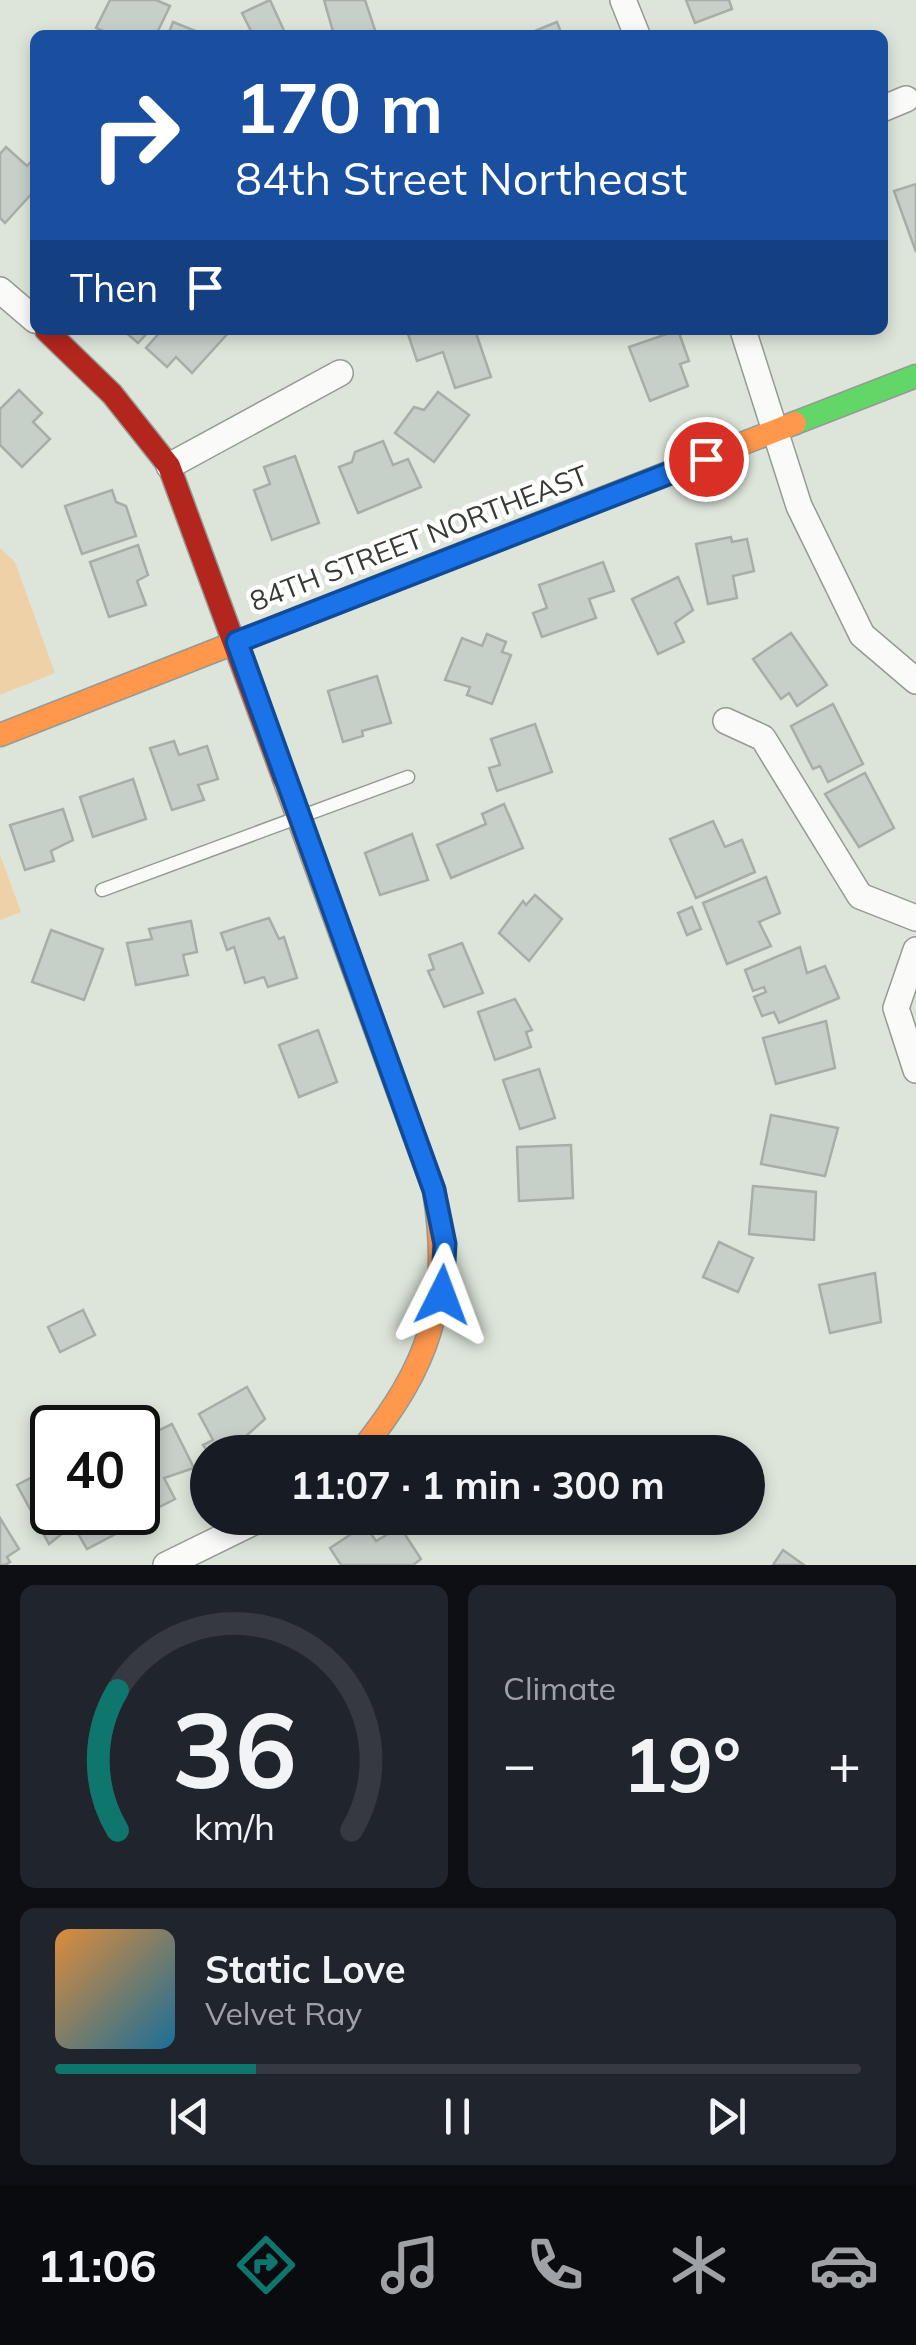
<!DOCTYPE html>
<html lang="en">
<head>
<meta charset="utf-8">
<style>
  :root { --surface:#171b24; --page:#20242c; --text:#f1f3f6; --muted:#9ea1a6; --line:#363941; --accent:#0f766e }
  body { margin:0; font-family:Mulish,sans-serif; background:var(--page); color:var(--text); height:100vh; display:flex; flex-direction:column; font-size:38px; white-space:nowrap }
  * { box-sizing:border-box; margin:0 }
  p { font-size:32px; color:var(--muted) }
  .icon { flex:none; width:55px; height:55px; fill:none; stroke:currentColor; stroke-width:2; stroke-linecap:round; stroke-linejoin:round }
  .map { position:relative; height:1565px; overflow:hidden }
  .side { display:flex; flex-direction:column; gap:20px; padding:20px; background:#0d0f14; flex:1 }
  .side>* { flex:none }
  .hud { position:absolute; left:30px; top:30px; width:858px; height:305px; border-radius:15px; box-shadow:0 5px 15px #0003; background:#1a4fa0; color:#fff; overflow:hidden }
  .speed { position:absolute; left:30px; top:1405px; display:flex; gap:20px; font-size:50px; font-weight:700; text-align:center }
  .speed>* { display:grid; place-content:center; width:130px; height:130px; border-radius:50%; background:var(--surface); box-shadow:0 5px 15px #0003; line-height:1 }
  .speed .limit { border:5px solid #111; border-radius:15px; background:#fff; color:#111 }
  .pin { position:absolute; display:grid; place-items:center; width:85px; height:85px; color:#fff; margin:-42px; border:5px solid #fff; border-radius:50%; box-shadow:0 2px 10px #0007 }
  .me { position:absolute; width:110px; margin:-55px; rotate:3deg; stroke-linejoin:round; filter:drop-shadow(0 0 8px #0008) }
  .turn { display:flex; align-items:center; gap:35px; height:210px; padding:0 40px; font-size:45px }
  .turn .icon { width:130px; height:130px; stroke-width:2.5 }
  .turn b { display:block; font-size:70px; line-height:85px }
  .then { display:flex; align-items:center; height:95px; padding:0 40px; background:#0003; gap:20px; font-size:38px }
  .big { font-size:75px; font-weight:700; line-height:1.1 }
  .side .tile { flex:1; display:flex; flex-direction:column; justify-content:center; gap:15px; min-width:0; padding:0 35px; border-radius:15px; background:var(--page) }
  .side .dial { align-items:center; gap:0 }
  .dial svg { height:260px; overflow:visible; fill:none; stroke:var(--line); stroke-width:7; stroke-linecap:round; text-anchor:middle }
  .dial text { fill:var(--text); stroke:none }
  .song { display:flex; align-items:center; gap:30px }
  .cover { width:120px; height:120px; border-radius:15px; background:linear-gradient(135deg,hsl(30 70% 55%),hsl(200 70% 35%)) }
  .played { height:10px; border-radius:5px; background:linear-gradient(90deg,var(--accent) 25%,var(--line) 25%) }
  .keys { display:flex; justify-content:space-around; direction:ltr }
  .heat { display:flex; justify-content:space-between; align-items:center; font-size:55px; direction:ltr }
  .side .tiles { flex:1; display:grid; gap:20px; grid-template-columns:1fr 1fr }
  .tile:last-child { grid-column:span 2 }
  .trip { position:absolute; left:190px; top:1435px; width:575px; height:100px; border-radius:50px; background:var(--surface); box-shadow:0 5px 15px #0003; font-weight:700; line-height:100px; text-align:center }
  .dock { display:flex; height:160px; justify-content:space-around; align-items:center; background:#090b0e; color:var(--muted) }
  .dock .icon { width:70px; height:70px }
  .dock .selected { color:var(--accent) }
  .dock b { font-size:45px; color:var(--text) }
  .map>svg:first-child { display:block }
  .green { fill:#efd1a7 }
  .building { fill:#c7cfc9; stroke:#a6aea7; stroke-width:2.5 }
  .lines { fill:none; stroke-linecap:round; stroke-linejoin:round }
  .lane-casing { stroke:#959b93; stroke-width:15 }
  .street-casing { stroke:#959b93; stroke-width:28 }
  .fast-casing { stroke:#959b93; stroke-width:25 }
  .slow-casing { stroke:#959b93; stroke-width:25 }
  .jam-casing { stroke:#959b93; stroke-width:25 }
  .lane { stroke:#fafbf9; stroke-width:12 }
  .street { stroke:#fafbf9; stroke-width:25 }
  .fast { stroke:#63d668; stroke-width:22 }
  .slow { stroke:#ff974d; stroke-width:22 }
  .jam { stroke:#b3261e; stroke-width:22 }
  .route-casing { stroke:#114b97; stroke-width:25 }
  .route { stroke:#1a73e8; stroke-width:18 }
  .labels { text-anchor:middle; stroke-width:9; stroke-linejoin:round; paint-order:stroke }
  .street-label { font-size:28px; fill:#363b34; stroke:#fff }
</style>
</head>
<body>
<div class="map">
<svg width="916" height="1565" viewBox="0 0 916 1565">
  <rect width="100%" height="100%" fill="#dde5da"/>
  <g class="green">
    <polygon points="0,548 15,562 55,673 0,695"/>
    <polygon points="0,855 21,912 0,920"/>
  </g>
  <g class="building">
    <polygon points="110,0 156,0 170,6 156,35 112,35 96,28"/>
    <polygon points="270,0 286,35 253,35 242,13"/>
    <polygon points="324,0 365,0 376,33 334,35"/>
    <polygon points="686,0 729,0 732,9 695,23"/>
    <polygon points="173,22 201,33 201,35 168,35"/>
    <polygon points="557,22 562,35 525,35"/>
    <polygon points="6,147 27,166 35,157 35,190 5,223 0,218 0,154"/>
    <polygon points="916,184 916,252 894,191"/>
    <polygon points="123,330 150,330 138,343"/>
    <polygon points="162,330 228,330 230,331 192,373 176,357 167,367 146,348"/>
    <polygon points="420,330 475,330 491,377 455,388 443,352 417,361 408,334"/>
    <polygon points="678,330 689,361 680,364 688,386 650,401 629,347"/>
    <polygon points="19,390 42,413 33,422 50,439 22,467 0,445 0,409"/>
    <polygon points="438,392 469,415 434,462 395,433 414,407 424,410"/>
    <polygon points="383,441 393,465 408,459 421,487 358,513 339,467 352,462 355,452"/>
    <polygon points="295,456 319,523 272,540 254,490 270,484 264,467"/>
    <polygon points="112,490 116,502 126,506 136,536 82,554 65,506"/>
    <polygon points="731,537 732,542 747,539 754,571 733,576 737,598 708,604 696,544"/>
    <polygon points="138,545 148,575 137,581 146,605 109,617 90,562"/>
    <polygon points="603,562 614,591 589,599 596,618 542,637 533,613 547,608 539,585"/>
    <polygon points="678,577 693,610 675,623 684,642 658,654 632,599"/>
    <polygon points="791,633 827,685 797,706 789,693 781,699 753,659"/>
    <polygon points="487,634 506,642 502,652 511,655 492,704 467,695 470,687 445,680 462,638 482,646"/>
    <polygon points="377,676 391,723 362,731 363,736 343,742 328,691"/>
    <polygon points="833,704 863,764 828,782 820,766 813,769 791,726"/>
    <polygon points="535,724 552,772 497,791 489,768 500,765 491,739"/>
    <polygon points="174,741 179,755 207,746 218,779 198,785 204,800 172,810 150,748"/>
    <polygon points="865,773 894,828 859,847 825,794"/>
    <polygon points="133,779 146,819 93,837 80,797"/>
    <polygon points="504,804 523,848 451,878 437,845 486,824 482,814"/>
    <polygon points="63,809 73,840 51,851 54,861 25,870 10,825"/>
    <polygon points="713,821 725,847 742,840 755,872 696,898 670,839"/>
    <polygon points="412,834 428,880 380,895 365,853"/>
    <polygon points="766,877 780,913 759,922 771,946 727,964 703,903"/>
    <polygon points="535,895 562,919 529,961 499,933 523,901 526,905"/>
    <polygon points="692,907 701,929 687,935 678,913"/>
    <polygon points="269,918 279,939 284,937 297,978 268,987 264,977 245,983 234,947 227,950 221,933"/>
    <polygon points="191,921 197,952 183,955 188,975 136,985 127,943 152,939 149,929"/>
    <polygon points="51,930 103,949 84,1000 32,982"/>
    <polygon points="462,943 483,993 444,1007 428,971 434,969 429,955"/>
    <polygon points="800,947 807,973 825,966 839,998 779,1023 774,1012 762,1016 754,997 766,992 764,987 753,991 745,970"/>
    <polygon points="515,999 532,1030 526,1032 531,1047 495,1060 478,1012"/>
    <polygon points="826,1021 835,1068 776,1084 763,1038"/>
    <polygon points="318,1030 337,1082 299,1097 279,1045"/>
    <polygon points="539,1069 555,1118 520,1129 503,1080"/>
    <polygon points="771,1115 838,1128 825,1176 761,1164"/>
    <polygon points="571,1145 573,1198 519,1201 517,1147"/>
    <polygon points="753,1186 816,1192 814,1240 749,1234"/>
    <polygon points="719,1242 753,1258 738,1292 703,1277"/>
    <polygon points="875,1273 881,1322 830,1333 819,1285"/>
    <polygon points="83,1310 95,1335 60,1352 48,1327"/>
    <polygon points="247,1387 265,1419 246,1436 255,1452 208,1452 203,1445 213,1440 199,1414"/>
    <polygon points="172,1424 194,1468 164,1478 175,1499 136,1519 138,1440"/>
    <polygon points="44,1471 52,1484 52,1512 116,1512 125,1529 87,1549 73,1525 49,1544 17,1485"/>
    <polygon points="0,1518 19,1549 7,1557 10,1562 5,1565 0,1565"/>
    <polygon points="365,1525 376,1541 400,1527 421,1559 413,1565 341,1565 330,1548"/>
    <polygon points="783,1550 804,1565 773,1565"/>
  </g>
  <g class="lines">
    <g class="lane-casing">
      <polyline id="lane" points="102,890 408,777"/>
    </g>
    <g class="street-casing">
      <g id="street">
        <polyline points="623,0 637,35"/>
        <polyline points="882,109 906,99"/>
        <polyline points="0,290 35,320"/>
        <polyline points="743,330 799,506 862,635 916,681"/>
        <polyline points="169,466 340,373"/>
        <polyline points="726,721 763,738 860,896 916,918"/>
        <polyline points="916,950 896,1008 916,1070"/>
        <polyline points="166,1565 262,1518"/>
      </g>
    </g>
    <g class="fast-casing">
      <polyline id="fast" points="795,423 916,376"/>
    </g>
    <g class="slow-casing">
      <g id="slow">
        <polyline points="0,735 795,423"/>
        <path d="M284,779l150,411c18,112 -4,175 -74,262"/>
      </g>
    </g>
    <g class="jam-casing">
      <polyline id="jam" points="46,330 112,394 169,466 284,779"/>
    </g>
    <use href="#lane" class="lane"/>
    <use href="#street" class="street"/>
    <use href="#fast" class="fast"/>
    <use href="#slow" class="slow"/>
    <use href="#jam" class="jam"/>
  </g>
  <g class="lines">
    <g class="route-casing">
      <polyline id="route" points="442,1295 445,1244 434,1190 237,642 706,459"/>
    </g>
    <use href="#route" class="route"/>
  </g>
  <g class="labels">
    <g class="street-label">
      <text transform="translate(419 538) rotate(-21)" y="10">84TH STREET NORTHEAST</text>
    </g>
  </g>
</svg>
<div class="speed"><div class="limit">40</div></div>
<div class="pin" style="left:706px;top:459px;background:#d93025"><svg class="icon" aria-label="arrive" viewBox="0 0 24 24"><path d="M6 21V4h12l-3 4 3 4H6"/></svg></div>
<svg class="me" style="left:442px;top:1295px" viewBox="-20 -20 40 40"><path d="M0-17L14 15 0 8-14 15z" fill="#1a73e8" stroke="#fff" stroke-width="4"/></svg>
<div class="trip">11:07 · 1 min · 300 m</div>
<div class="hud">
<div class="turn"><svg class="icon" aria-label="right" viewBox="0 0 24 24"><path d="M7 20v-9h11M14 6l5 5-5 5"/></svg><div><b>170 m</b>84th Street Northeast</div></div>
<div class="then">Then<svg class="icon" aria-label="arrive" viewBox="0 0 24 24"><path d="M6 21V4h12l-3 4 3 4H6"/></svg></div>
</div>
</div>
<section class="side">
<div class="tiles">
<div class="tile dial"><svg viewBox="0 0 100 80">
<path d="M14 69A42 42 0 1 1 86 69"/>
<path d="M14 69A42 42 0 0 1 14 26" stroke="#0f766e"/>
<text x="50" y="56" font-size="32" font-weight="700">36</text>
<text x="50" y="72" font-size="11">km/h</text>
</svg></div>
<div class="tile"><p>Climate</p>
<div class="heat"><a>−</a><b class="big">19°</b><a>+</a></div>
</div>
<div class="tile">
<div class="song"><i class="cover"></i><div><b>Static Love</b><p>Velvet Ray</p></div></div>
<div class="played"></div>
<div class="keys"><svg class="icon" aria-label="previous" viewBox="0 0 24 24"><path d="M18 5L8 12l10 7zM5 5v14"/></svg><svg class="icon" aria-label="pause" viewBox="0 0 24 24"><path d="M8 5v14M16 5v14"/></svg><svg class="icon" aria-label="next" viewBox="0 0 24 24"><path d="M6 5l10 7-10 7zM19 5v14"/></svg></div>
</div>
</div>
</section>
<nav class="dock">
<b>11:06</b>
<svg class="icon selected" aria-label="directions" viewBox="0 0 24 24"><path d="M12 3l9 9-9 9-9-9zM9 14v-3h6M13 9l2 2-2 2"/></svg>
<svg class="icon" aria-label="music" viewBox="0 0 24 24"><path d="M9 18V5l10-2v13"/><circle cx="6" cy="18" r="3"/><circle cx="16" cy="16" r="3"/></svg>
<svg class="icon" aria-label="phone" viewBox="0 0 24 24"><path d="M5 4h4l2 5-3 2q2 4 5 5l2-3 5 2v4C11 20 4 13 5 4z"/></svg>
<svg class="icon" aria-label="climate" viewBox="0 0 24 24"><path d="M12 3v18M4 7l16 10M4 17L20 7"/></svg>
<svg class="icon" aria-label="car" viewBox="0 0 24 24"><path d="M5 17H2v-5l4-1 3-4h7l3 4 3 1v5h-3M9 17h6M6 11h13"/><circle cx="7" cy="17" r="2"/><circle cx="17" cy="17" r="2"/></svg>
</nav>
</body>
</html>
